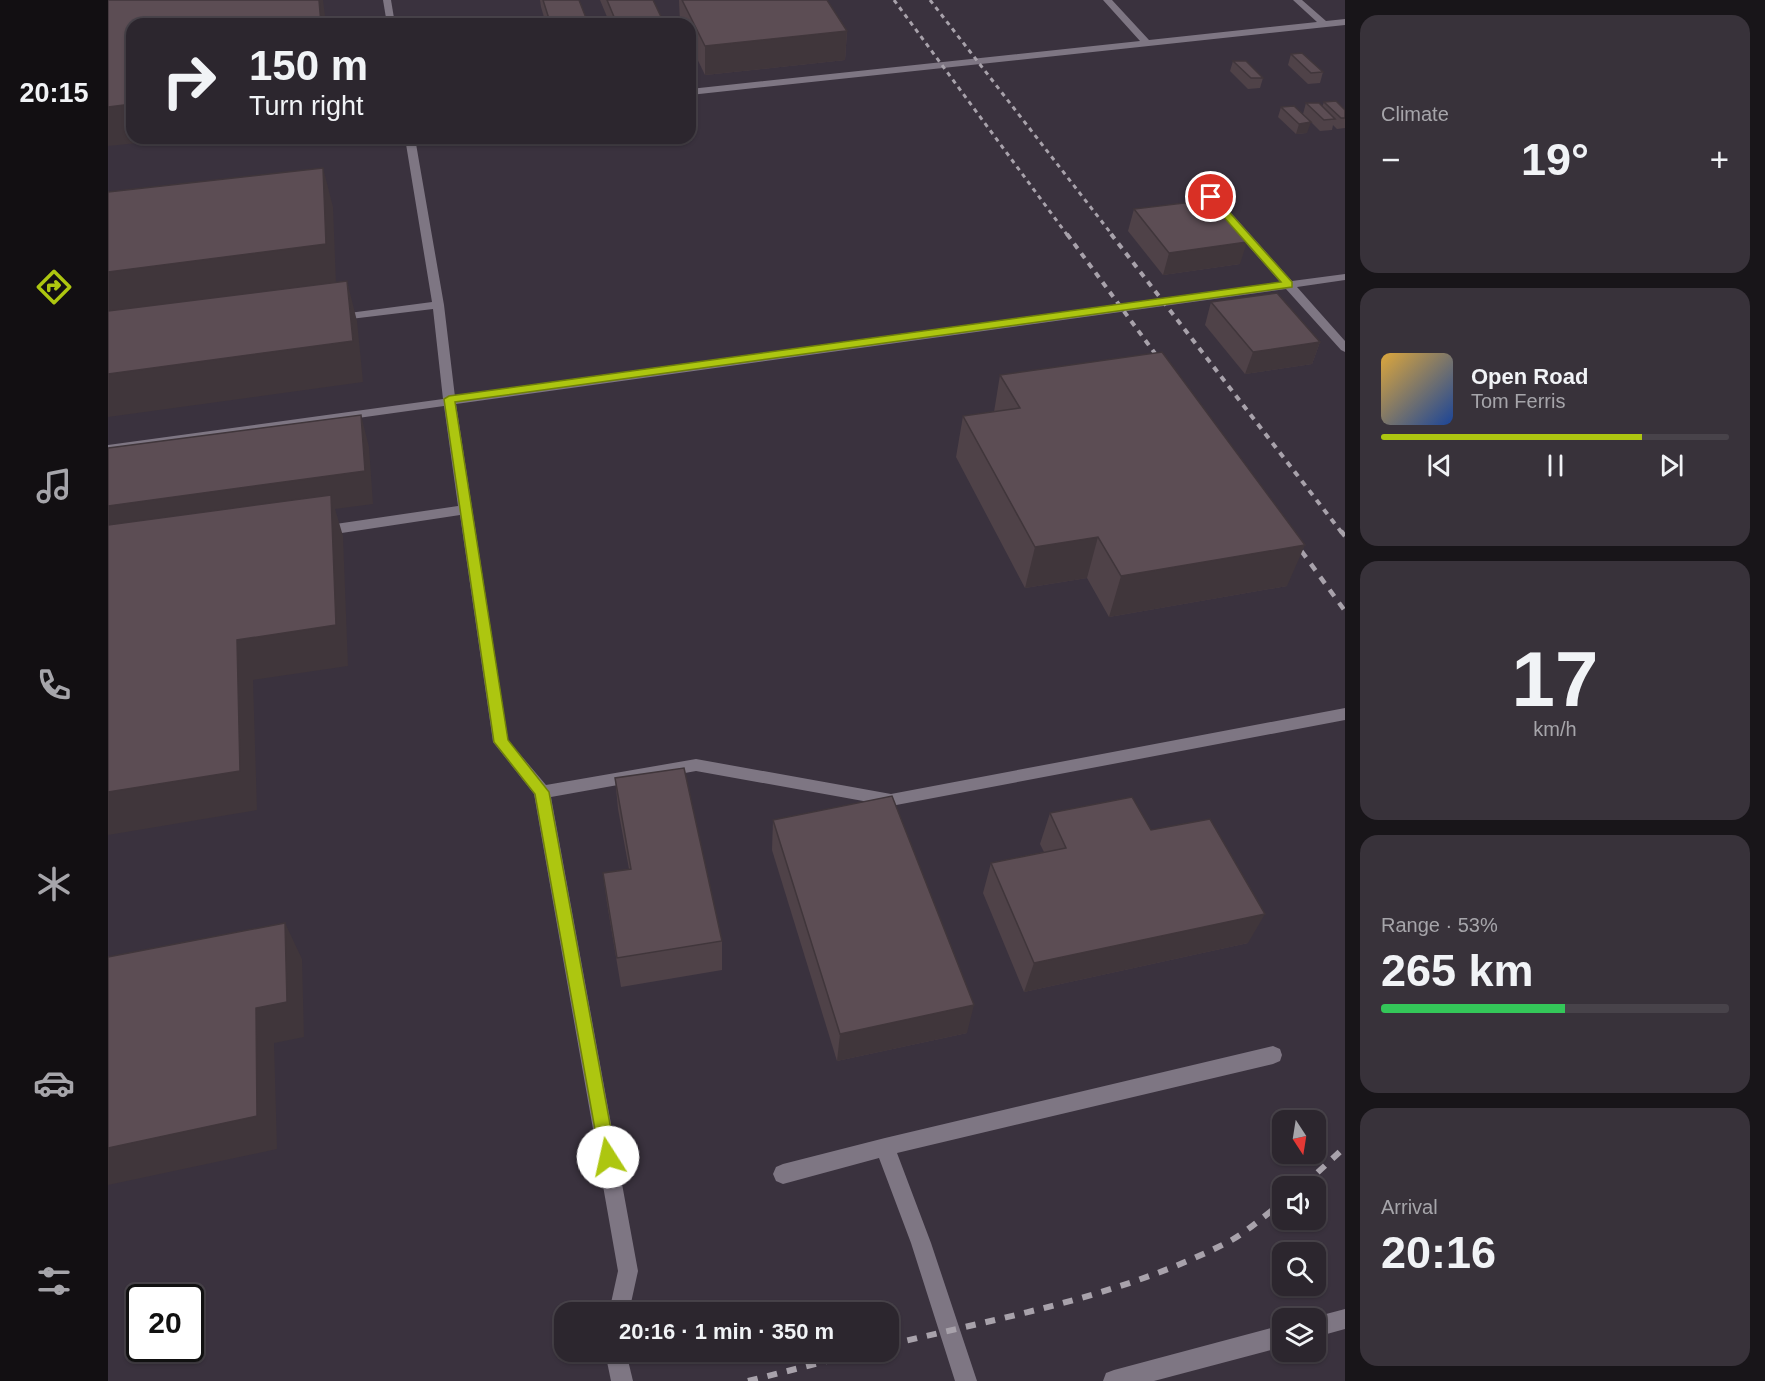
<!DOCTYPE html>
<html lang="en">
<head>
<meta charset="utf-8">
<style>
  :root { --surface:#2c262e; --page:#38323a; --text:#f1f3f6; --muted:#a6a5aa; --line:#48434a; --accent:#adc610 }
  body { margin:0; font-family:Helvetica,sans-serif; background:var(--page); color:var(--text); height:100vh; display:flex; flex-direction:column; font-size:22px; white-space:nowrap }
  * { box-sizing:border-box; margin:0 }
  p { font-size:20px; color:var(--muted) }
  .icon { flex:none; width:33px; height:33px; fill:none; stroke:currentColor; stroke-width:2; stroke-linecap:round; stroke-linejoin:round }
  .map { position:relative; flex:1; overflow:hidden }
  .drawer { display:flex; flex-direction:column; gap:15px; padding:15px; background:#181519; width:420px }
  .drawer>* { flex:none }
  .top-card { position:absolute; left:18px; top:18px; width:570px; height:126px; border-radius:18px; box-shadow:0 2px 4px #0004,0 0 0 2px var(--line); background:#2c262e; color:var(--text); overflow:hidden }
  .needle { width:39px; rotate:168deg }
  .controls { position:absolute; left:1164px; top:1110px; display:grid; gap:12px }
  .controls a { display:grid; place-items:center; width:54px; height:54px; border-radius:12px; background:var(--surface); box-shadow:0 2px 4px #0004,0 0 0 2px var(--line); font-size:30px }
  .speed { position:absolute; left:18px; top:1284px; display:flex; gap:12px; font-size:30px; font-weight:700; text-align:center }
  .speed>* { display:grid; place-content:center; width:78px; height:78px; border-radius:50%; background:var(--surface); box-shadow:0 2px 4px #0004,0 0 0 2px var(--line); line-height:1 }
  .speed .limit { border:3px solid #111; border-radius:9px; background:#fff; color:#111 }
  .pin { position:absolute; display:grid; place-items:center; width:51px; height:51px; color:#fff; margin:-26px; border:3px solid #fff; border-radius:50%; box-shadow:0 2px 6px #0007 }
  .me { position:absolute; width:66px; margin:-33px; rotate:350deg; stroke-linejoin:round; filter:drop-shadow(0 0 4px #0008) }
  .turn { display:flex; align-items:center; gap:21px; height:126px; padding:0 24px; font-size:27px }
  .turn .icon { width:78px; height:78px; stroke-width:2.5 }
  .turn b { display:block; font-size:42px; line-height:51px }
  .big { font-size:45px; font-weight:700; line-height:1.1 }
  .drawer .widget { flex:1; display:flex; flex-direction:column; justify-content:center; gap:9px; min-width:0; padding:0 21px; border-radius:18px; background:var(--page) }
  .drawer .dial { align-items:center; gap:0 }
  .dial b { font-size:78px; line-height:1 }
  .song { display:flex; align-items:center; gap:18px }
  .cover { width:72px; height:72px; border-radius:9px; background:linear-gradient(135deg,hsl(40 70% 55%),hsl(220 70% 35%)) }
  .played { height:6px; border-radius:3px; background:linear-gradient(90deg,var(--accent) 75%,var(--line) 75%) }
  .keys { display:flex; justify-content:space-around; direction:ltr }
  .heat { display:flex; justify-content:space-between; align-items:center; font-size:33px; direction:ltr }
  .charge { height:9px; border-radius:4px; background:linear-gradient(90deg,#34c759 53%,var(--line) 0) }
  .trip { position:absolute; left:446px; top:1302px; width:345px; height:60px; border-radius:18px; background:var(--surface); box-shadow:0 2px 4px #0004,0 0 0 2px var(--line); font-weight:700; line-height:60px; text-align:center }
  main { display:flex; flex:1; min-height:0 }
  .dock { display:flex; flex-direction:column; width:108px; justify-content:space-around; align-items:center; background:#120f12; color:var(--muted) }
  .dock .icon { width:42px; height:42px }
  .dock .active { color:var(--accent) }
  .dock b { font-size:27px; color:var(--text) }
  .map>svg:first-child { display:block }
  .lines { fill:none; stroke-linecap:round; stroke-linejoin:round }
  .service { fill:#7e7683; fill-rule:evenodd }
  .tertiary { fill:#7e7683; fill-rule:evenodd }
  .rail-far3 { stroke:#a8a2ab; stroke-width:3; stroke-dasharray:4.5 4.5; stroke-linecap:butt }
  .rail-far2 { stroke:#a8a2ab; stroke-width:4; stroke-dasharray:6 6; stroke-linecap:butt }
  .rail-far1 { stroke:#a8a2ab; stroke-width:4.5; stroke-dasharray:8 8; stroke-linecap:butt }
  .rail { stroke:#a8a2ab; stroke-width:6; stroke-dasharray:10 10; stroke-linecap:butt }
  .wall { fill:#4f4248 }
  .shaded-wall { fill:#40363b }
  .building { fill:#5c4d54; stroke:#40363b; stroke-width:1.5 }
  .route { fill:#adc610; stroke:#70810a; stroke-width:1.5 }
</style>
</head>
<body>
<main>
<nav class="dock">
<b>20:15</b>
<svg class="icon active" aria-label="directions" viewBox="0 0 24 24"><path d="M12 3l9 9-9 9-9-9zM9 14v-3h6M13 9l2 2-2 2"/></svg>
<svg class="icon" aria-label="music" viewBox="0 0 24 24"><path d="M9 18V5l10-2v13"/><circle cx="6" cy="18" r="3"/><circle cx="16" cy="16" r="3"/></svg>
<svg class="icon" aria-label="phone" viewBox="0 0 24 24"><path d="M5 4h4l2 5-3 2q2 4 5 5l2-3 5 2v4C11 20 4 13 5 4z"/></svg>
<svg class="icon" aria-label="climate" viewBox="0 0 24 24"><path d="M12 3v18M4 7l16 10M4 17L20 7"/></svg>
<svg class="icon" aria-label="car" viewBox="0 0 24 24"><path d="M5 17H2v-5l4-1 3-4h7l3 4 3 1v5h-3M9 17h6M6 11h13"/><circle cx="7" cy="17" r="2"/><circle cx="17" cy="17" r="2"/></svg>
<svg class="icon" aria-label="filters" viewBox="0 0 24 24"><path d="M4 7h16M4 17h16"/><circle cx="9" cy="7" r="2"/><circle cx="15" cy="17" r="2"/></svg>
</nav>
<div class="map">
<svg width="1237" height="1381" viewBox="0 0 1237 1381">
  <rect width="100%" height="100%" fill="#3a323e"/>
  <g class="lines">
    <g class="service">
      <polygon points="275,0 283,0 287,24 279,24"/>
      <polygon points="995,0 1004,0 1041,40 1209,22 1185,0 1194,0 1218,21 1237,19 1237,25 582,95 582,89 1032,41"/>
      <polygon points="297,138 307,138 336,305 347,397 1173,283 1099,199 1098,197 1103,194 1107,195 1184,281 1237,274 1237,280 1189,287 1237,341 1237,352 1233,350 1178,289 348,404 400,740 438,785 588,759 783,794 1237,708 1237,720 783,806 588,771 443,797 530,1271 521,1312 501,1312 510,1271 426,794 385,742 352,515 214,536 207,531 214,526 350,506 336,406 0,453 0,445 335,399 325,309 226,321 220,318 226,315 324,302"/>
      <polygon points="1165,1046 1172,1049 1174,1055 1172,1061 1165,1064 789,1153 823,1243 869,1381 847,1381 803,1243 771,1158 675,1184 668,1181 665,1174 668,1167 675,1164 777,1138"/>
      <polygon points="497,1352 518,1352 525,1381 503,1381"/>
    </g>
    <g class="tertiary">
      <polygon points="1237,1309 1237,1329 1208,1337 1208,1318 1203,1318"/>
      <polygon points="1174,1325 1174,1347 1046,1381 995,1381 998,1373 1006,1370"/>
    </g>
    <g class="rail-far3">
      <polyline points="786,0 960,236"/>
      <polyline points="822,0 1005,236"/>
    </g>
    <g class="rail-far2">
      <polyline points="959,234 1057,367"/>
      <polyline points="1003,234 1234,533"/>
    </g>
    <g class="rail-far1">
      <polyline points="1233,531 1237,536"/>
      <polyline points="1184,538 1237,611"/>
    </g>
    <g class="rail">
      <polyline points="1195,1186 1237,1147"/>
      <path d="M780,1345c115,-28 236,-49 342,-104 18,-10 35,-26 52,-38"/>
      <polyline points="640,1381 755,1352"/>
    </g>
  </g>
  <g class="wall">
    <polygon points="432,0 471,0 478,18 478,24 438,24 433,7"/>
    <polygon points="492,0 545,0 555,21 555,24 502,24"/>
    <polygon points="571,0 719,0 739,31 737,60 597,75 582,44 582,24 573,24 572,23"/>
    <polygon points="1183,54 1215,72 1212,83 1200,84 1180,65"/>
    <polygon points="1125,61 1155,78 1152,88 1140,89 1122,71"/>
    <polygon points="1216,102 1237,110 1237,128 1229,129 1225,125 1224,130 1212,131 1195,114 1198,103 1214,107"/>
    <polygon points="1186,106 1199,133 1188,134 1170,117 1173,107"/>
    <polygon points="1026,209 1132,264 1055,275 1020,231"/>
    <polygon points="1103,302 1212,342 1204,364 1137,374 1097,325"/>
    <polygon points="892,375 1179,586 1001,617 979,578 917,588 848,457 855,416 886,412"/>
    <polygon points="507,778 614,941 614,970 513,987 499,903 495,873 521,869 510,809"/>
    <polygon points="942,813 1140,943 916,992 875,893 883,863 936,852 932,844"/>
    <polygon points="665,820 859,1033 729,1061 664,850"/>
  </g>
  <g class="shaded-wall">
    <polygon points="211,0 215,0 218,24 213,24"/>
    <polygon points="478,18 478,24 442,24 442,22"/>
    <polygon points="555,21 555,24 529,24"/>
    <polygon points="739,31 737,60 597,75 597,46"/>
    <polygon points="24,104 24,138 79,138 0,146 0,107"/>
    <polygon points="1203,122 1199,133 1188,134 1191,124"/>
    <polygon points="215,168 225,207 228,284 0,314 0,272"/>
    <polygon points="1139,242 1132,264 1055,275 1061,253"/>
    <polygon points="239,281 249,321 255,382 0,417 0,374"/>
    <polygon points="1212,342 1204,364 1137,374 1145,352"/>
    <polygon points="253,415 261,447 265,504 227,509 235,536 240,666 145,680 149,810 0,835 0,506"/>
    <polygon points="990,537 979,578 917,588 927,547"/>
    <polygon points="1197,545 1179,586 1001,617 1013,576"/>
    <polygon points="1157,914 1140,943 916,992 926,963"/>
    <polygon points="177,923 194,959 196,1037 166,1043 169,1149 0,1185 0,1148 148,1008"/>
    <polygon points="866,1005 859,1033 729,1061 732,1034"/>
  </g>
  <g class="building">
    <polygon points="0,0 211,0 213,24 24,24 24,104 0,107"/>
    <polygon points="435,0 471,0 478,18 442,22"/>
    <polygon points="499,0 545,0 555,21 529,24 509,24"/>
    <polygon points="574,0 719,0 739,31 597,46"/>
    <polygon points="1194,53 1215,72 1203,73 1183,54"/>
    <polygon points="1125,61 1138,61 1155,78 1143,78"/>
    <polygon points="1228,101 1237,110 1237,118 1233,118 1216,102"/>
    <polygon points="1198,103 1211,103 1227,119 1216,120"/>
    <polygon points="1186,106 1203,122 1191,124 1173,107"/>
    <polygon points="215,168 218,244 0,272 0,192"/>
    <polygon points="1101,200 1139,242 1061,253 1026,209"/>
    <polygon points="239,281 245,341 0,374 0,311"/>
    <polygon points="1169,293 1212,342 1145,352 1103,302"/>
    <polygon points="1054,352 1197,545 1013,576 990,537 927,547 855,416 912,408 892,375"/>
    <polygon points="253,415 257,471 0,506 0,448"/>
    <polygon points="223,495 228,625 129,640 132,771 0,792 0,525"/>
    <polygon points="576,768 614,941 509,958 495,873 523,869 507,778"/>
    <polygon points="784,796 866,1005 732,1034 665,820"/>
    <polygon points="1024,797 1043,830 1102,819 1157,914 926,963 883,863 958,848 942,813"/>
    <polygon points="177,923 179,1002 148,1008 149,1116 0,1148 0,957"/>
  </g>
  <polygon class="route" points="1100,195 1106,195 1184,282 1184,287 347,402 400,740 441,792 508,1157 506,1163 500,1166 493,1163 427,794 386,742 336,399 341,396 1173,282 1100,199"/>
</svg>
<div class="controls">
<a><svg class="needle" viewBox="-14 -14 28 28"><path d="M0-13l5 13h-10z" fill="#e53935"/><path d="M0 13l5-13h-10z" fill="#a6a5aa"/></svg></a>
<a><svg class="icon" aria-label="sound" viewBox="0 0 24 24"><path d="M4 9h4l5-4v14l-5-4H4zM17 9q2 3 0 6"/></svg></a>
<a><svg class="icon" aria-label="search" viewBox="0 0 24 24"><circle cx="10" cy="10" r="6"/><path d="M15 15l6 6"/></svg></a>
<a><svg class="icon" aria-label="layers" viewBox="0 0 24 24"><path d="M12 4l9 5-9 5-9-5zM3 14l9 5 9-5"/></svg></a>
</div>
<div class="speed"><div class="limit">20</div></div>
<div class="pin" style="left:1103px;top:197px;background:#d93025"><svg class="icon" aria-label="arrive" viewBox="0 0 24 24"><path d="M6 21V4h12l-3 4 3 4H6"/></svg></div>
<svg class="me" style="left:500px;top:1157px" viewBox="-20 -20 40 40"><circle r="19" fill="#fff"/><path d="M0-13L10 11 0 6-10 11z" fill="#adc610"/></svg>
<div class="trip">20:16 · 1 min · 350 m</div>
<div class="top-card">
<div class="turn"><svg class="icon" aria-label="right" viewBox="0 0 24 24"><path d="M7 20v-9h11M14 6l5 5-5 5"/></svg><div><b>150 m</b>Turn right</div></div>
</div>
</div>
<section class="drawer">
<div class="widget"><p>Climate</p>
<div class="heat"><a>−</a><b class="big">19°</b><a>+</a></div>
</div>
<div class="widget">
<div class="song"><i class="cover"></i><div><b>Open Road</b><p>Tom Ferris</p></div></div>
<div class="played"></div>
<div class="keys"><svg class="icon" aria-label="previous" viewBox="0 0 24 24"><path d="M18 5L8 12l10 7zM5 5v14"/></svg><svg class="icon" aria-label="pause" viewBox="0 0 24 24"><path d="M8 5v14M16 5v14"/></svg><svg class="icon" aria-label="next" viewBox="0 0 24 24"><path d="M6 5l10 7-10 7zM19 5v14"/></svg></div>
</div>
<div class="widget dial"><b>17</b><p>km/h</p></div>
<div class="widget"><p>Range · 53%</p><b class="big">265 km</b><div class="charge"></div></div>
<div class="widget"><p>Arrival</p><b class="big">20:16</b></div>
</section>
</main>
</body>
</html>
